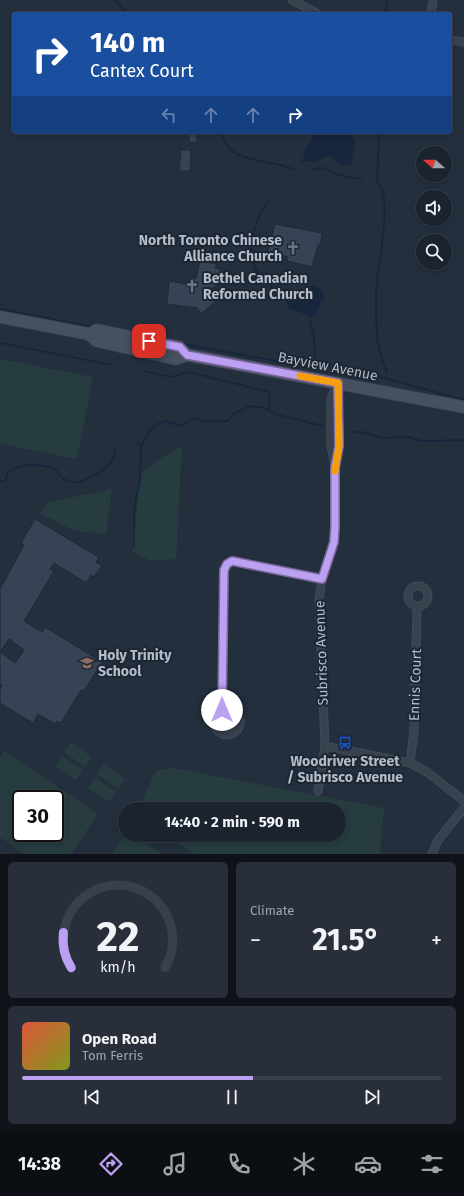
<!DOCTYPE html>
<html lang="en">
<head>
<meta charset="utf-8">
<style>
  :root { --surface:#1b232e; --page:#282f3a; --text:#f1f3f6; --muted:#a0a4aa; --line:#39404a; --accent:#bca0f2 }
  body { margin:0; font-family:"Fira Sans",sans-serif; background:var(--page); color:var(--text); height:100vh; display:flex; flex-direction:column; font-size:15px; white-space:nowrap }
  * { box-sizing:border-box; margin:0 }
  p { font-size:13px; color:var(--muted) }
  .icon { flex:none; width:22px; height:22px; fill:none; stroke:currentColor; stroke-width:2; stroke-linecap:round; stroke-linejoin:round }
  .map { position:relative; height:854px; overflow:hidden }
  .drawer { display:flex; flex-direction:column; gap:8px; padding:8px; background:#0f1319; flex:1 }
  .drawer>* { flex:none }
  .top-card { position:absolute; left:12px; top:12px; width:440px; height:122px; border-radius:4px; box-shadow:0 2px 6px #0003,0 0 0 1px var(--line); background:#1a4fa0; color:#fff; overflow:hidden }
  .needle { width:26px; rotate:291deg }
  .buttons { position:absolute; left:416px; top:146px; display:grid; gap:8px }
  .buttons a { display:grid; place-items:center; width:36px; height:36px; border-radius:50%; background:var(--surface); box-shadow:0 2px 6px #0003,0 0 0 1px var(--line); font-size:20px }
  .speed { position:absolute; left:12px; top:790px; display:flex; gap:8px; font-size:20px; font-weight:700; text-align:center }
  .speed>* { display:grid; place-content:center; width:52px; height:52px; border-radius:50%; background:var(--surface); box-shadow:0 2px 6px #0003,0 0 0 1px var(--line); line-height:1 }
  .speed .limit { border:2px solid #111; border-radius:6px; background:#fff; color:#111 }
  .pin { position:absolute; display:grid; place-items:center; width:34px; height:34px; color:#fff; margin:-17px; border-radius:8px; box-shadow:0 2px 6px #0006 }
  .me { position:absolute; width:44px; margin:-22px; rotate:0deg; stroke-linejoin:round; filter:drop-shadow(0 0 3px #0008) }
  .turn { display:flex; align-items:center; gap:14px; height:84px; padding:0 12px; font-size:18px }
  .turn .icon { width:52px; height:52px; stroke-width:2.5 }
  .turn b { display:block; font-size:28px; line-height:34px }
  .lanes { display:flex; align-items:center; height:38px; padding:0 12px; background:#0003; justify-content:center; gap:20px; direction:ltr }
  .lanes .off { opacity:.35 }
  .big { font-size:30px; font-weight:700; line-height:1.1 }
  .drawer .tile { flex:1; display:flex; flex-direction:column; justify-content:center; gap:6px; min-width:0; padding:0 14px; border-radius:6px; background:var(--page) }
  .drawer .dial { align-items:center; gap:0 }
  .dial svg { height:104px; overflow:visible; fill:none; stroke:var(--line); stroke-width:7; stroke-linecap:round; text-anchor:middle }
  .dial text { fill:var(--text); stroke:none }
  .song { display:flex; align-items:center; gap:12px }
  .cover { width:48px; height:48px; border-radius:6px; background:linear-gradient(135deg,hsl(10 70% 55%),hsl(70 70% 35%)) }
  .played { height:4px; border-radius:2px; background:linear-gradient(90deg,var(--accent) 55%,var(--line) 55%) }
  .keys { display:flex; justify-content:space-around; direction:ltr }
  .heat { display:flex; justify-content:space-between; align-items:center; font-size:22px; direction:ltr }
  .drawer .tiles { flex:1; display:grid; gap:8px; grid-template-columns:1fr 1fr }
  .tile:last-child { grid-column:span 2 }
  .trip { position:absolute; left:118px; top:802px; width:228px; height:40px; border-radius:20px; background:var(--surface); box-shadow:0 2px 6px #0003,0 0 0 1px var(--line); font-weight:700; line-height:40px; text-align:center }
  .tab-bar { display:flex; height:64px; justify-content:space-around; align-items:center; background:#0b0e12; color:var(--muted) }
  .tab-bar .icon { width:28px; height:28px }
  .tab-bar .selected { color:var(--accent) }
  .tab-bar b { font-size:18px; color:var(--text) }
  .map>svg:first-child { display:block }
  .green { fill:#263c3f; fill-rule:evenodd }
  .water { fill:#17263c }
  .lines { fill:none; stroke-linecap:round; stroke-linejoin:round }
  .stream { stroke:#17263c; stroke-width:2 }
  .building { fill:#364354; stroke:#1f2835 }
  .minor-casing { stroke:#414a57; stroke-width:9 }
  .secondary-casing { stroke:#414a57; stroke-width:13 }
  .minor { stroke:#38414e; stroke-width:7 }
  .secondary { stroke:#465061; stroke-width:11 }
  .route-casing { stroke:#7a689d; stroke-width:10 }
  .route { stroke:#bca0f2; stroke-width:7 }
  .slow { stroke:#f59e0b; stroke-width:7 }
  .labels { text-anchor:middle; stroke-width:4; stroke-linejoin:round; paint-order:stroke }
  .poi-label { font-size:14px; font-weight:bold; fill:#b4bcc9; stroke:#1d2633; text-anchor:start }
  .street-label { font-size:14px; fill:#b4bcc9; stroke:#1d2633 }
</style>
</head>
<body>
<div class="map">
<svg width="464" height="854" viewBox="0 0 464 854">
  <rect width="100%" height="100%" fill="#242f3e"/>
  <g class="green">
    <polygon points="0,359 93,377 77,459 0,444"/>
    <polygon points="182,446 176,559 150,561 133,552 140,474 158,460"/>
    <polygon points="112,489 106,534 75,531 40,513 49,502"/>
    <polygon points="71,742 92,757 85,767 64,752"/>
    <path d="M4,751l94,63 -27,40h-47l-24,-17v-80zM21,799h34v34h-34z"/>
    <polygon points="62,756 83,770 76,780 55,766"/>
    <polygon points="104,764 125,779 118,789 97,774"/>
    <polygon points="172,768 384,808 380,854 195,854 166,835 339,835 339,809 138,809 156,771"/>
    <polygon points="95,778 116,792 109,802 88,788"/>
    <polygon points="125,834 133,835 161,854 112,854"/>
  </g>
  <g class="water">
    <path d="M316,132h35l4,11 -4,22c-10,1 -13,1 -18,-8l-6,-1 -11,6h-8l-5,-5 2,-8z"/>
    <path d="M313,285l8,4 3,4v8l-3,1 -5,11 -6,5 -5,-4 -15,-5 -4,-7 6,-13c8,3 15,2 21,-4z"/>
  </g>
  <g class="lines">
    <g class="stream">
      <polyline points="115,0 127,14"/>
      <polyline points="386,14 387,0"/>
      <path d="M222,132c5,34 50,26 73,38"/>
      <path d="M379,132l-2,50c16,12 2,80 0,98 -2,17 -1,35 0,52 0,14 5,28 10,41"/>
      <polyline points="302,161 305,160"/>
      <path d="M312,170c15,-6 15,2 27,5 7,2 15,3 23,4"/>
      <path d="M268,202c-15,20 -24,52 -8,74 6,8 19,15 27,21"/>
      <polyline points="0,309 93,327"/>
      <polyline points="310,318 314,339 315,357"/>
      <polyline points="0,343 112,365"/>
      <polyline points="182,344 326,370"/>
      <polyline points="143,371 171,377 188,372 270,392 269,410"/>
      <polyline points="366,373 464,400"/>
      <polyline points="349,432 362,432 382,438 408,437 422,441 464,440"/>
      <polyline points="135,445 143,443"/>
      <path d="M0,481h5l3,-9c16,-10 30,-8 47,-3 12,18 22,16 40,6 5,-3 11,-6 15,-11 3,-3 4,-10 5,-14"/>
      <polyline points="134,546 134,509 140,479 141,447 150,430 156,425 165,421 181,426 194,418 203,421 228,421 233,414 250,406 265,408 275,414 323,426"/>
    </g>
  </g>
  <g class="building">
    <polygon points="189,132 197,132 197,143 189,142"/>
    <polygon points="181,150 191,150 190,171 179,171"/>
    <polygon points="275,224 322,233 321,243 318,245 312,267 287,261 288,257 268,252"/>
    <polygon points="200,261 217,264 215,268 221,270 219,284 212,288 209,297 215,302 201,314 197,308 167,304 169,281 186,284 196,278"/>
    <polygon points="35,519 95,555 99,558 96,562 102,566 94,577 91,575 86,583 54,563 50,569 54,571 24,621 42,632 45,627 102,662 84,691 81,690 61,723 57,721 55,724 38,714 33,723 0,703 0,689 2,685 0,684 0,652 15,663 24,650 9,639 0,652 0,589 24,545 21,543"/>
  </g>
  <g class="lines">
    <g class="minor-casing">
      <g id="minor">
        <polyline points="292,0 318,14"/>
        <polyline points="431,14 433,0"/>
        <polyline points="450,40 464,42"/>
        <polyline points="336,462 339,446 338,383"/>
        <circle cx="418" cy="596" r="10"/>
        <circle cx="227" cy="722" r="13"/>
        <polyline points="222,710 224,570 227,564 232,561 322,579"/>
        <polyline points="325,746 410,763 427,772 464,801"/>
        <polyline points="410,763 414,731 417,607"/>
        <polyline points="318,791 325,746 319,600 322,579 334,542 335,527 335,468 331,445 331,398 338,383"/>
        <polyline points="432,854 438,840 464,808"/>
      </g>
    </g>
    <g class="secondary-casing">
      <g id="secondary">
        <polyline points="0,317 89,334 97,330 179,347 187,355"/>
        <polyline points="89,334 97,341 176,359 187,355 464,407"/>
      </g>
    </g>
    <use href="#minor" class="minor"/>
    <use href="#secondary" class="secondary"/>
  </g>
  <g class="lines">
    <g class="route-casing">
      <polyline id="route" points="149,341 180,347 187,355 338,383 339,446 335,468 335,527 334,542 322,579 232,561 227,564 224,570 222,710"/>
    </g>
    <use href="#route" class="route"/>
    <polyline class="slow" points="300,376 338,383 339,446 335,471"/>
  </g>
  <defs>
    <g id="church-bare" transform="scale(1.08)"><path d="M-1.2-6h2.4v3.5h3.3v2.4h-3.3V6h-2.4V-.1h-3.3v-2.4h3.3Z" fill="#6b7280" stroke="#1d2633" stroke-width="2.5" paint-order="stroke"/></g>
    <g id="school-bare" transform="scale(1.08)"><path d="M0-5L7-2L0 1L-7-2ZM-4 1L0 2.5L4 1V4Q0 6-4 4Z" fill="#8d6e63" stroke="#1d2633" stroke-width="2.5" paint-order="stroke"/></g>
    <g id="bus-bare" transform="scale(1.08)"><path d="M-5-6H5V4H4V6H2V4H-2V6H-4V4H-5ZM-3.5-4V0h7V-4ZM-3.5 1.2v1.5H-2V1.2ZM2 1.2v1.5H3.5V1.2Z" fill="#1a4fb4" stroke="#1d2633" stroke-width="2.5" paint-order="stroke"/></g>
  </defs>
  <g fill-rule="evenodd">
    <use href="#church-bare" x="293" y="248"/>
    <use href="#church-bare" x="192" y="286"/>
    <use href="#school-bare" x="87" y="663"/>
    <use href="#bus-bare" x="345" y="743"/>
  </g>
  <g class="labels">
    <g class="poi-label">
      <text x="282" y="245" text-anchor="end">North Toronto Chinese<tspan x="282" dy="16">Alliance Church</tspan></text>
      <text x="203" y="283">Bethel Canadian<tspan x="203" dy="16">Reformed Church</tspan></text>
      <text x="98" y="660">Holy Trinity<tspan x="98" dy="16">School</tspan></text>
      <text x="345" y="766" text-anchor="middle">Woodriver Street<tspan x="345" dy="16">/ Subrisco Avenue</tspan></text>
    </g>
    <g class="street-label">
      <text transform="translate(328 366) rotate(11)" y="5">Bayview Avenue</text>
      <text transform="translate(321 653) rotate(-92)" y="5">Subrisco Avenue</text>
      <text transform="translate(415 685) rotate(-88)" y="5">Ennis Court</text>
    </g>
  </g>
</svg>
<div class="buttons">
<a><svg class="needle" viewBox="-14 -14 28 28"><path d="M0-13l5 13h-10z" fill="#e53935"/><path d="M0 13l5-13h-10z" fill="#a0a4aa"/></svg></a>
<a><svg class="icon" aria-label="sound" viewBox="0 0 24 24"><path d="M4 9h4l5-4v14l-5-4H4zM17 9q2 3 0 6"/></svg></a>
<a><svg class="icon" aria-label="search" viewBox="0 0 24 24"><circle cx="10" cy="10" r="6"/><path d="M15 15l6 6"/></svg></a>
</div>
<div class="speed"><div class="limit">30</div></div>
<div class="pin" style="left:149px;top:341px;background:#d93025"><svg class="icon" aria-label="arrive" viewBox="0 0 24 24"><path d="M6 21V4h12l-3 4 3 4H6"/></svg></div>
<svg class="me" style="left:222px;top:710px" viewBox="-20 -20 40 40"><circle r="19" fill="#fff"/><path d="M0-13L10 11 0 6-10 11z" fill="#bca0f2"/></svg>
<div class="trip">14:40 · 2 min · 590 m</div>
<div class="top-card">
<div class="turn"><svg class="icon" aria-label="right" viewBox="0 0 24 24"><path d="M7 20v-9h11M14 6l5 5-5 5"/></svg><div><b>140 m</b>Cantex Court</div></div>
<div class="lanes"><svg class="icon off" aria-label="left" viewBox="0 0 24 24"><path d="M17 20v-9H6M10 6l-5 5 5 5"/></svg><svg class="icon off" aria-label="ahead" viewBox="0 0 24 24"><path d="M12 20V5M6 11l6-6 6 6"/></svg><svg class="icon off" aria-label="ahead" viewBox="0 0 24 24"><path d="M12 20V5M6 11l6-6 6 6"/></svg><svg class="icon" aria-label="right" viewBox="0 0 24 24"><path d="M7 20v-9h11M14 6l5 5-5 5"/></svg></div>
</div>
</div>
<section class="drawer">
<div class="tiles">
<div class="tile dial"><svg viewBox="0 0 100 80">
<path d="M14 69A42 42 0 1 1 86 69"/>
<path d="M14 69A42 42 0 0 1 8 42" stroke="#bca0f2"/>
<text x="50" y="56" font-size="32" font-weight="700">22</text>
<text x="50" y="72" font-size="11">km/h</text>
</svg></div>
<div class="tile"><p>Climate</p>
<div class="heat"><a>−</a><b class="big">21.5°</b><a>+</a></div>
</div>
<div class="tile">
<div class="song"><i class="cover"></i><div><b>Open Road</b><p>Tom Ferris</p></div></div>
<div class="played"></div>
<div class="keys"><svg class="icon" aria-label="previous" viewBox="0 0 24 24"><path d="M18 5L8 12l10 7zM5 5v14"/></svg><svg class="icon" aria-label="pause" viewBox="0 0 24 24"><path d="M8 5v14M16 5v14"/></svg><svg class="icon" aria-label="next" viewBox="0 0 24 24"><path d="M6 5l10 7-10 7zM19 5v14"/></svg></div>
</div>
</div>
</section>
<nav class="tab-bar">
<b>14:38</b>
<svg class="icon selected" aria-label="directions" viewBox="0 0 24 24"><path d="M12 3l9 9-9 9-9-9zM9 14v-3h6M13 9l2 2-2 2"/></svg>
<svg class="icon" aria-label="music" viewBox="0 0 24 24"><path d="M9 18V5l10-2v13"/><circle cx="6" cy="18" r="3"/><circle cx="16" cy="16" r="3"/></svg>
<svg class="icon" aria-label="phone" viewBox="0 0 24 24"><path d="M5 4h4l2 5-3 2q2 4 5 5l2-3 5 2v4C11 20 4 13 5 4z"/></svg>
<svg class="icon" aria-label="climate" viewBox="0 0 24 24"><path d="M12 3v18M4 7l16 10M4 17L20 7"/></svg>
<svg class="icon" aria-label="car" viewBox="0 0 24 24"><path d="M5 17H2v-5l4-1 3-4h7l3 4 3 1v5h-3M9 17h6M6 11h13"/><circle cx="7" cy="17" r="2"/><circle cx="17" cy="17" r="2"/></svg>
<svg class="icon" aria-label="filters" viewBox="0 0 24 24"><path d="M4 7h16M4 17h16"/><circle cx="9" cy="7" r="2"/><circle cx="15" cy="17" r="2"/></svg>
</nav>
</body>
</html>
